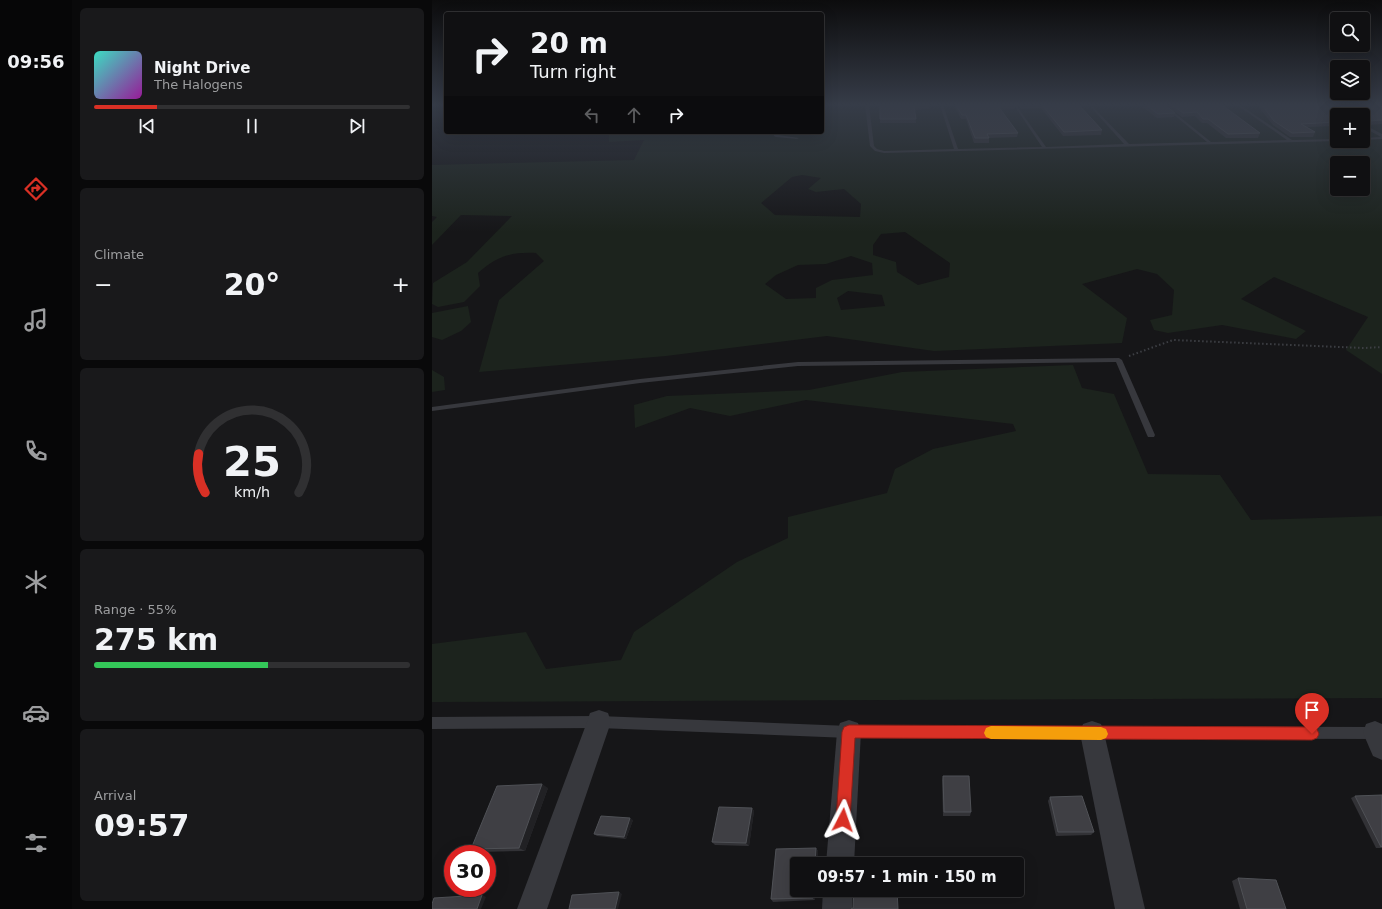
<!DOCTYPE html>
<html lang="en">
<head>
<meta charset="utf-8">
<style>
  :root { --surface:#101012; --page:#19191b; --text:#f1f3f6; --muted:#9c9d9f; --line:#303032; --accent:#d93025 }
  body { margin:0; font-family:"DejaVu Sans",sans-serif; background:var(--page); color:var(--text); height:100vh; display:flex; flex-direction:column; font-size:15px; white-space:nowrap }
  * { box-sizing:border-box; margin:0 }
  p { font-size:13px; color:var(--muted) }
  .icon { flex:none; width:22px; height:22px; fill:none; stroke:currentColor; stroke-width:2; stroke-linecap:round; stroke-linejoin:round }
  .map { position:relative; flex:1; overflow:hidden }
  .sheet { display:flex; flex-direction:column; gap:8px; padding:8px; background:#09090a; width:360px }
  .sheet>* { flex:none }
  .guide { position:absolute; left:12px; top:12px; width:380px; height:122px; border-radius:4px; box-shadow:0 4px 16px #0002,0 0 0 1px var(--line); background:#101012; color:var(--text); overflow:hidden }
  .controls { position:absolute; left:898px; top:12px; display:grid; gap:8px }
  .controls a { display:grid; place-items:center; width:40px; height:40px; border-radius:4px; background:var(--surface); box-shadow:0 4px 16px #0002,0 0 0 1px var(--line); font-size:20px }
  .speed { position:absolute; left:12px; top:845px; display:flex; gap:8px; font-size:20px; font-weight:700; text-align:center }
  .speed>* { display:grid; place-content:center; width:52px; height:52px; border-radius:50%; background:var(--surface); box-shadow:0 4px 16px #0002,0 0 0 1px var(--line); line-height:1 }
  .speed .limit { border:6px solid #d22; background:#fff; color:#111 }
  .pin { position:absolute; display:grid; place-items:center; width:34px; height:34px; color:#fff; margin:-41px -17px; border-radius:50% 50% 50% 0; rotate:-45deg; box-shadow:0 0 4px #0007 }
  .pin .icon { rotate:45deg }
  .me { position:absolute; width:44px; margin:-22px; rotate:4deg; stroke-linejoin:round; filter:drop-shadow(0 0 3px #0008) }
  .turn { display:flex; align-items:center; gap:14px; height:84px; padding:0 20px; font-size:18px }
  .turn .icon { width:52px; height:52px; stroke-width:2.5 }
  .turn b { display:block; font-size:28px; line-height:34px }
  .lanes { display:flex; align-items:center; height:38px; padding:0 20px; background:#0003; justify-content:center; gap:20px; direction:ltr }
  .lanes .off { opacity:.35 }
  .big { font-size:30px; font-weight:600; line-height:1.1 }
  .sheet .widget { flex:1; display:flex; flex-direction:column; justify-content:center; gap:6px; min-width:0; padding:0 14px; border-radius:6px; background:var(--page) }
  .sheet .dial { align-items:center; gap:0 }
  .dial svg { height:104px; overflow:visible; fill:none; stroke:var(--line); stroke-width:7; stroke-linecap:round; text-anchor:middle }
  .dial text { fill:var(--text); stroke:none }
  .song { display:flex; align-items:center; gap:12px }
  .cover { width:48px; height:48px; border-radius:6px; background:linear-gradient(135deg,hsl(170 70% 55%),hsl(300 70% 35%)) }
  .played { height:4px; border-radius:2px; background:linear-gradient(90deg,var(--accent) 20%,var(--line) 20%) }
  .keys { display:flex; justify-content:space-around; direction:ltr }
  .heat { display:flex; justify-content:space-between; align-items:center; font-size:22px; direction:ltr }
  .charge { height:6px; border-radius:3px; background:linear-gradient(90deg,#34c759 55%,var(--line) 0) }
  .trip { position:absolute; left:358px; top:857px; width:234px; height:40px; border-radius:4px; background:var(--surface); box-shadow:0 4px 16px #0002,0 0 0 1px var(--line); font-weight:600; line-height:40px; text-align:center }
  main { display:flex; flex:1; min-height:0 }
  .dock { display:flex; flex-direction:column; width:72px; justify-content:space-around; align-items:center; background:#060607; color:var(--muted) }
  .dock .icon { width:28px; height:28px }
  .dock .on { color:var(--accent) }
  .dock b { font-size:18px; color:var(--text) }
  .map>svg:first-child { display:block }
  .green { fill:#1c231d; fill-rule:evenodd }
  .lines { fill:none; stroke-linecap:round; stroke-linejoin:round }
  .path { stroke:#3d3f44; stroke-width:2; stroke-dasharray:1.5 2.5; stroke-linecap:butt }
  .lane { fill:#37383d; fill-rule:evenodd }
  .street { fill:#37383d; fill-rule:evenodd }
  .wall { fill:#323236 }
  .shaded-wall { fill:#212124 }
  .building { fill:#3f3f44; stroke:#4f5156 }
  .route { fill:#d93025; stroke:#8d1f18 }
  .slow { fill:#f59e0b }
</style>
</head>
<body>
<main>
<nav class="dock">
<b>09:56</b>
<svg class="icon on" aria-label="directions" viewBox="0 0 24 24"><path d="M12 3l9 9-9 9-9-9zM9 14v-3h6M13 9l2 2-2 2"/></svg>
<svg class="icon" aria-label="music" viewBox="0 0 24 24"><path d="M9 18V5l10-2v13"/><circle cx="6" cy="18" r="3"/><circle cx="16" cy="16" r="3"/></svg>
<svg class="icon" aria-label="phone" viewBox="0 0 24 24"><path d="M5 4h4l2 5-3 2q2 4 5 5l2-3 5 2v4C11 20 4 13 5 4z"/></svg>
<svg class="icon" aria-label="climate" viewBox="0 0 24 24"><path d="M12 3v18M4 7l16 10M4 17L20 7"/></svg>
<svg class="icon" aria-label="car" viewBox="0 0 24 24"><path d="M5 17H2v-5l4-1 3-4h7l3 4 3 1v5h-3M9 17h6M6 11h13"/><circle cx="7" cy="17" r="2"/><circle cx="17" cy="17" r="2"/></svg>
<svg class="icon" aria-label="filters" viewBox="0 0 24 24"><path d="M4 7h16M4 17h16"/><circle cx="9" cy="7" r="2"/><circle cx="15" cy="17" r="2"/></svg>
</nav>
<section class="sheet">
<div class="widget">
<div class="song"><i class="cover"></i><div><b>Night Drive</b><p>The Halogens</p></div></div>
<div class="played"></div>
<div class="keys"><svg class="icon" aria-label="previous" viewBox="0 0 24 24"><path d="M18 5L8 12l10 7zM5 5v14"/></svg><svg class="icon" aria-label="pause" viewBox="0 0 24 24"><path d="M8 5v14M16 5v14"/></svg><svg class="icon" aria-label="next" viewBox="0 0 24 24"><path d="M6 5l10 7-10 7zM19 5v14"/></svg></div>
</div>
<div class="widget"><p>Climate</p>
<div class="heat"><a>−</a><b class="big">20°</b><a>+</a></div>
</div>
<div class="widget dial"><svg viewBox="0 0 100 80">
<path d="M14 69A42 42 0 1 1 86 69"/>
<path d="M14 69A42 42 0 0 1 9 39" stroke="#d93025"/>
<text x="50" y="56" font-size="32" font-weight="700">25</text>
<text x="50" y="72" font-size="11">km/h</text>
</svg></div>
<div class="widget"><p>Range · 55%</p><b class="big">275 km</b><div class="charge"></div></div>
<div class="widget"><p>Arrival</p><b class="big">09:57</b></div>
</section>
<div class="map">
<svg width="950" height="909" viewBox="0 0 950 909">
  <rect width="100%" height="100%" fill="#161618"/>
  <g class="green">
    <path d="M390,105h560v269l-36,-24 22,-33 -94,-40 -33,22 65,32 -10,8 -74,-14 -54,8 -14,-3 -4,-10 22,-5 2,-25 -17,-16 -20,-5 -55,15 45,34 -5,25 -188,8 -107,-15 -161,20 -187,16 20,-72 45,-39 -8,-8c-25,-1 -39,3 -58,20l2,13 -16,16 -26,5 -6,-3 1,-21 34,-21 45,-46 -51,-1 -29,30v-23l5,-5 -5,-1v-51l202,-5 10,-20 -35,2v-10h213zM905,115h26v26h-26zM905,163h26v26h-26zM370,175l19,3 -13,11 8,3 28,-3 17,15 -1,13 -85,-2 -14,-12 31,-26zM473,232l45,31 -1,14 -31,8 -21,-13 -1,-10 -23,-7v-10l8,-11zM419,256l21,7 1,12 -41,5 -16,8v10l-30,1 -21,-15 11,-9 22,-10 28,-1zM416,291l34,4 3,11 -44,4 -4,-12z"/>
    <polygon points="36,306 39,322 29,331 10,340 0,337 0,313"/>
    <polygon points="641,365 650,388 682,394 716,474 788,475 819,520 950,516 950,698 0,702 0,644 94,632 114,669 189,660 202,632 305,562 356,538 356,517 455,493 463,469 501,449 584,431 581,424 374,400 298,416 258,408 203,428 202,405 235,396 377,390 470,372"/>
    <polygon points="0,370 12,377 13,390 0,392"/>
  </g>
  <g class="lines">
    <polyline class="path" points="697,356 741,340 932,348 950,347"/>
    <g class="lane">
      <polygon points="433,105 437,105 442,146 445,149 452,151 522,149 508,105 511,105 526,149 610,147 582,105 584,105 614,147 692,144 657,105 659,105 697,144 775,142 730,105 733,105 779,142 855,140 805,105 808,105 860,140 905,139 906,141 452,153 443,151 438,146"/>
      <polygon points="931,124 950,134 950,139 931,140 931,138 949,137 931,127"/>
      <polygon points="341,132 345,132 346,135 367,138 365,139 344,137 342,136"/>
      <polygon points="687,358 690,360 723,435 722,437 716,437 715,435 684,362 366,366 208,383 0,411 0,407 208,379 366,362"/>
      <polygon points="167,716 417,726 950,727 950,739 417,738 167,728 0,729 0,717"/>
    </g>
    <g class="street">
      <polygon points="167,710 176,713 179,722 115,909 85,909 155,722 158,713"/>
      <polygon points="417,720 426,723 429,732 422,864 394,864 405,732 408,723"/>
      <polygon points="660,721 669,724 672,733 713,909 683,909 648,733 651,724"/>
      <polygon points="943,721 950,724 950,760 941,756 931,733 934,724"/>
      <polygon points="391,890 421,890 420,909 390,909"/>
    </g>
  </g>
  <g class="wall">
    <polygon points="448,105 497,105 497,109 483,110 484,123 448,123"/>
    <polygon points="522,105 583,105 583,109 569,110 586,133 585,137 557,138 557,143 542,143 534,119 529,119"/>
    <polygon points="586,105 647,105 670,130 669,135 631,136 609,108 589,109"/>
    <polygon points="708,105 733,105 743,113 742,117 725,118"/>
    <polygon points="734,105 790,105 828,133 826,138 794,138 775,123 770,123 763,116 750,117"/>
    <polygon points="825,105 897,105 912,112 898,105 950,105 950,124 936,125 931,123 931,115 905,115 905,126 875,127 883,132 881,137 858,137 841,125"/>
    <polygon points="511,776 539,812 538,816 511,816 510,780"/>
    <polygon points="116,788 93,851 47,852 39,849"/>
    <polygon points="950,795 950,848 944,848 919,798 923,796"/>
    <polygon points="618,797 662,832 659,835 624,836 616,801"/>
    <polygon points="320,808 322,811 317,846 283,845 280,842"/>
    <polygon points="201,820 194,839 165,836 162,834"/>
    <polygon points="384,848 386,851 385,864 365,864 365,890 383,890 383,900 341,902 339,899 344,849"/>
    <polygon points="806,878 854,909 808,909 800,881"/>
  </g>
  <g class="shaded-wall">
    <polygon points="110,784 116,788 93,851 87,848"/>
    <polygon points="320,808 322,811 317,846 314,843"/>
    <polygon points="198,818 201,820 194,839 192,837"/>
    <polygon points="384,848 386,851 385,864 383,864"/>
    <polygon points="382,890 383,890 383,900 381,898"/>
    <polygon points="187,892 190,894 186,909 183,909"/>
    <polygon points="50,895 54,897 49,909 45,909"/>
  </g>
  <g class="building">
    <polygon points="448,105 497,105 482,106 484,119 448,119"/>
    <polygon points="524,105 583,105 566,106 586,133 555,134 557,138 543,138 534,115 530,115"/>
    <polygon points="610,105 647,105 670,130 632,132"/>
    <polygon points="714,105 733,105 743,113 726,114"/>
    <polygon points="740,105 790,105 828,133 796,134 776,119 771,119 765,112 751,113"/>
    <polygon points="830,105 897,105 911,112 917,112 918,111 907,105 950,105 950,120 948,120 949,120 938,121 933,118 931,121 931,115 905,115 905,122 869,124 883,132 860,133 842,121"/>
    <polygon points="511,776 537,776 539,812 512,812"/>
    <polygon points="110,784 87,848 39,849 65,786"/>
    <polygon points="950,795 950,846 949,847 923,796"/>
    <polygon points="650,796 662,832 626,832 618,797"/>
    <polygon points="287,807 320,808 314,843 280,842"/>
    <polygon points="169,816 198,818 192,837 162,834"/>
    <polygon points="384,848 383,864 365,864 365,890 382,890 381,898 339,899 344,849"/>
    <polygon points="806,878 844,880 854,909 815,909"/>
    <polygon points="422,890 465,890 466,909 419,909 421,908"/>
    <polygon points="187,892 183,909 137,909 140,895"/>
    <polygon points="50,895 45,909 0,909 0,904 2,898"/>
  </g>
  <linearGradient id="sky" x2="0" y2="1"><stop stop-color="#0c0c0d"/><stop offset="0.45" stop-color="#363c48"/><stop offset="1" stop-color="#363c48" stop-opacity="0"/></linearGradient>
  <rect width="950" height="232" fill="url(#sky)"/>
  <polygon class="route" points="417,725 880,727 885,729 887,734 885,738 880,740 423,738 418,820 416,825 411,827 406,825 404,820 410,732 412,727"/>
  <polygon class="slow" points="559,726 669,727 674,729 676,734 674,738 669,740 559,739 554,737 552,733 554,728"/>
</svg>
<div class="controls">
<a><svg class="icon" aria-label="search" viewBox="0 0 24 24"><circle cx="10" cy="10" r="6"/><path d="M15 15l6 6"/></svg></a>
<a><svg class="icon" aria-label="layers" viewBox="0 0 24 24"><path d="M12 4l9 5-9 5-9-5zM3 14l9 5 9-5"/></svg></a>
<a>+</a>
<a>−</a>
</div>
<div class="speed"><div class="limit">30</div></div>
<div class="pin" style="left:880px;top:734px;background:#d93025"><svg class="icon" aria-label="arrive" viewBox="0 0 24 24"><path d="M6 21V4h12l-3 4 3 4H6"/></svg></div>
<svg class="me" style="left:411px;top:820px" viewBox="-20 -20 40 40"><path d="M0-17L14 15 0 8-14 15z" fill="#d93025" stroke="#fff" stroke-width="4"/></svg>
<div class="trip">09:57 · 1 min · 150 m</div>
<div class="guide">
<div class="turn"><svg class="icon" aria-label="right" viewBox="0 0 24 24"><path d="M7 20v-9h11M14 6l5 5-5 5"/></svg><div><b>20 m</b>Turn right</div></div>
<div class="lanes"><svg class="icon off" aria-label="left" viewBox="0 0 24 24"><path d="M17 20v-9H6M10 6l-5 5 5 5"/></svg><svg class="icon off" aria-label="ahead" viewBox="0 0 24 24"><path d="M12 20V5M6 11l6-6 6 6"/></svg><svg class="icon" aria-label="right" viewBox="0 0 24 24"><path d="M7 20v-9h11M14 6l5 5-5 5"/></svg></div>
</div>
</div>
</main>
</body>
</html>
